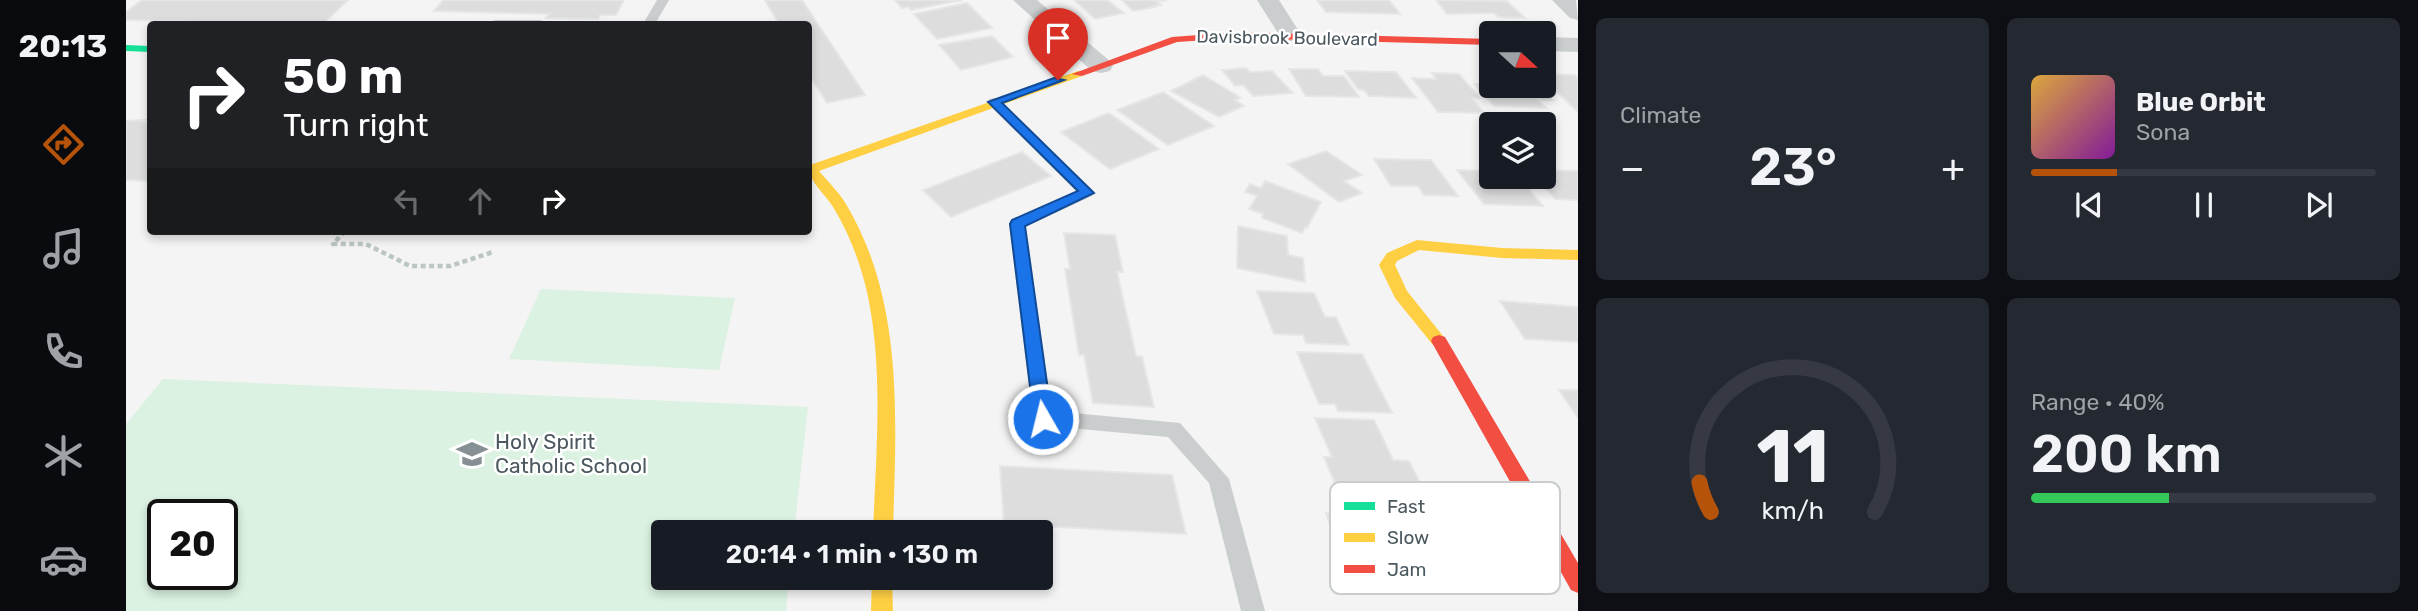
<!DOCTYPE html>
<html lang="en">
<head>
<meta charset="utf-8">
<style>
  :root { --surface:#171b24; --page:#242831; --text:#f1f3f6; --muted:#9ea1a6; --line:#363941; --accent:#b45309 }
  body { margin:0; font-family:Rubik,sans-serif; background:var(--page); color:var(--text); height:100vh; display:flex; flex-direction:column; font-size:26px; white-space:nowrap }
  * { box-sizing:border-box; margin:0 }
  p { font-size:23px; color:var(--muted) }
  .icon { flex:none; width:38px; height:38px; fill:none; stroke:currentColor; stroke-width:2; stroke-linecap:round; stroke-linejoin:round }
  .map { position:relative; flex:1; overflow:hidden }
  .drawer { display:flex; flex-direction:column; gap:18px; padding:18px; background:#0d0f14; width:840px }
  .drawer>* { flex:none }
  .guide { position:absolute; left:21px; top:21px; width:665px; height:214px; border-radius:7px; box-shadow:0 4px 10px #0003; background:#202124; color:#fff; overflow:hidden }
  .needle { width:46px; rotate:111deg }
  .buttons { position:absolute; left:1353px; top:21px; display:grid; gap:14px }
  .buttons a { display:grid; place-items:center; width:77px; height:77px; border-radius:7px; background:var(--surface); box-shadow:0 4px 10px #0003; font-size:35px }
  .speed { position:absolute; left:21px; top:499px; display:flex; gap:14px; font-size:35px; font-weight:700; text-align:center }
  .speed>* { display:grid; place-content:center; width:91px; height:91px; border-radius:50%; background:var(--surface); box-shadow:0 4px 10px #0003; line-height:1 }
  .speed .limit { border:4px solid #111; border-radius:10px; background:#fff; color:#111 }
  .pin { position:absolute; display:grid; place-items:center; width:60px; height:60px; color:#fff; margin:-72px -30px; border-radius:50% 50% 50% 0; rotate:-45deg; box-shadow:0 0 7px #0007 }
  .pin .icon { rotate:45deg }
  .me { position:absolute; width:77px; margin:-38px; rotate:352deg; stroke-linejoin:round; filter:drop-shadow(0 0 5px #0008) }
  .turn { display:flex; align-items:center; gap:24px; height:147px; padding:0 21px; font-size:32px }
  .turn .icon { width:91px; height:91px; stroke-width:2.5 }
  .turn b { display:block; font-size:49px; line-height:60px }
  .lanes { display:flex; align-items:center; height:66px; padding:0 21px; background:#0003; justify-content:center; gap:35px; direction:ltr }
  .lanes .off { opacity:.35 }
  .big { font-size:52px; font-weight:600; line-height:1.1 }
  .drawer .tile { flex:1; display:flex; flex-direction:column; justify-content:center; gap:10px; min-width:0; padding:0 24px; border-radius:10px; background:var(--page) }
  .drawer .dial { align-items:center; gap:0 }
  .dial svg { height:182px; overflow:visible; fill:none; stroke:var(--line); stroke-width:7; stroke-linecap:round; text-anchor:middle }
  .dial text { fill:var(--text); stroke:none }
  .song { display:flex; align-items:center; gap:21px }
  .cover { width:84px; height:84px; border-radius:10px; background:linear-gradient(135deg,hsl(40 70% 55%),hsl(290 70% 35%)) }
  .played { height:7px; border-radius:4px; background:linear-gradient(90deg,var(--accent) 25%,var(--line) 25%) }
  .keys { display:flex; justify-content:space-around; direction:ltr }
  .heat { display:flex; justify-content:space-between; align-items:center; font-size:38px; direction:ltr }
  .charge { height:10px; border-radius:5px; background:linear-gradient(90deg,#34c759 40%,var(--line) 0) }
  .drawer .tiles { flex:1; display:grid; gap:18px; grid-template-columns:repeat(2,1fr) }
  .trip { position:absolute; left:525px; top:520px; width:402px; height:70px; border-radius:7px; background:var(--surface); box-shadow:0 4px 10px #0003; font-weight:600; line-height:70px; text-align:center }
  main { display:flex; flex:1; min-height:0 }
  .tabs { display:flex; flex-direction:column; width:126px; justify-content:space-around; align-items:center; background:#090b0e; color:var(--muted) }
  .tabs .icon { width:49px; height:49px }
  .tabs .selected { color:var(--accent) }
  .tabs b { font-size:32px; color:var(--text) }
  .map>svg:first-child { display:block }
  .green { fill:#dbf1e1; fill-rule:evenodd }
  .building { fill:#ddddde; stroke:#e5e6e6; stroke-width:2 }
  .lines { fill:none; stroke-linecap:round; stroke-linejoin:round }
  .path { stroke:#bbc6c2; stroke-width:4.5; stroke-dasharray:5 3.5; stroke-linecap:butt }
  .lane { fill:#cbcecf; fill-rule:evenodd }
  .street { fill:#cbcecf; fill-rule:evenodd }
  .fast { fill:#16e098; fill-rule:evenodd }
  .slow { fill:#ffcf43; fill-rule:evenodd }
  .jam { fill:#f24e42; fill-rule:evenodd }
  .route { fill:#1a73e8; stroke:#114b97; stroke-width:2 }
  .labels { text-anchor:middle; stroke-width:5; stroke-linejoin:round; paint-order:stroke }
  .far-street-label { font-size:18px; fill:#4b585f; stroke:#fff }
  .poi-label { font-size:21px; fill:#4b585f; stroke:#fff; text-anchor:start }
  .key { fill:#fff; stroke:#c9cdcf; stroke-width:2 }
  .key-label { font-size:19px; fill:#4b585f }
</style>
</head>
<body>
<main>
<nav class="tabs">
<b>20:13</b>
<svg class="icon selected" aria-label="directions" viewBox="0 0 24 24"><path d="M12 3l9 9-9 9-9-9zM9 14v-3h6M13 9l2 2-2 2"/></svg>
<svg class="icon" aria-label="music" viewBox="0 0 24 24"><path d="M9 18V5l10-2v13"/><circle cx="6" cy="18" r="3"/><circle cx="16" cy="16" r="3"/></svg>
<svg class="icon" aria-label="phone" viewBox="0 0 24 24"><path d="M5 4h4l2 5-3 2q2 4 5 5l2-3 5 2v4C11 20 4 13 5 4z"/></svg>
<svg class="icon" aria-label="climate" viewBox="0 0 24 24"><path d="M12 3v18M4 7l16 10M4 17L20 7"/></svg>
<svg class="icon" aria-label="car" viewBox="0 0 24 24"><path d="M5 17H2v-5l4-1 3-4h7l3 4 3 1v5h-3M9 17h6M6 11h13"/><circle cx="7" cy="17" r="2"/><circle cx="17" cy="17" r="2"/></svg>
</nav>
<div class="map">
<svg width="1452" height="611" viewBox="0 0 1452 611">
  <rect width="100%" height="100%" fill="#f4f4f4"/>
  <g class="green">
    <polygon points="415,289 609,298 593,370 383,359"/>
    <path d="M37,379l645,28 -14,125h-131v46h126l-3,33h-660v-187zM37,514h59v60h-59z"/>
  </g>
  <g class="building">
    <polygon points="16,0 222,0 197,24 0,20 0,12"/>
    <polygon points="317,0 498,0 490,15 474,15 472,19 420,18 423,14 308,11"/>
    <polygon points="639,0 676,0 739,95 701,103 682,73 682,24 653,24"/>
    <polygon points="769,0 836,0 785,10 783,7 776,8"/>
    <polygon points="948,0 981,0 998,13 969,19"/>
    <polygon points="996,0 1041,0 1031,2 1035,5 1028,6 1029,7 1007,11"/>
    <polygon points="1191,0 1263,0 1274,14 1200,12"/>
    <polygon points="1310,0 1381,1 1399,18 1372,17 1368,13 1321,14"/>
    <polygon points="841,3 866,28 811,39 788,14"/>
    <polygon points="866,36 887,57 835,70 813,45"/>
    <polygon points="1120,68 1124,72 1146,71 1167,93 1127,96 1117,85 1109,86 1096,70"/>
    <polygon points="1163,69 1192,69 1197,76 1218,76 1233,97 1180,96"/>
    <polygon points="1219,71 1270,72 1290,98 1243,96 1238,90 1232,89"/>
    <polygon points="1306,73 1333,74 1354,98 1346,98 1358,113 1312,112 1286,78 1310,79"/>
    <polygon points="1418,74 1449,75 1452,78 1452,112 1429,90 1416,89 1426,100 1414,100 1401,86 1418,86"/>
    <polygon points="1077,75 1115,98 1109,100 1118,106 1093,117 1045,91"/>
    <polygon points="1349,84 1399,86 1420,108 1368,106"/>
    <polygon points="1037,92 1088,126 1042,145 991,110"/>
    <polygon points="983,113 1033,149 984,169 935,132"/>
    <polygon points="20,120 17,122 24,123 24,181 0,180 0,121"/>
    <polygon points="1200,151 1236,175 1218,181 1236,193 1213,202 1162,164"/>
    <polygon points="896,152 925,176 825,217 797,190"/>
    <polygon points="1248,159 1305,160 1332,196 1298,195 1292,186 1265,186"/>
    <polygon points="1331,170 1365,171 1365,177 1387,177 1395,180 1417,206 1358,204"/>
    <polygon points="1418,170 1452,171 1452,200 1429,199 1410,177 1418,177"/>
    <polygon points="1139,181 1195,202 1181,228 1179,227 1176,233 1136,218 1137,214 1123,209 1131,196 1119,192 1124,184 1135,188"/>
    <polygon points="1112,226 1161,236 1162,255 1177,258 1179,282 1111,268"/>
    <polygon points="938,233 989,235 997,272 991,272 1010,356 1016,357 1028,407 967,403 958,355 953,355 939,269 944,269"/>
    <polygon points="1131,291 1188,293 1199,317 1210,317 1223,345 1180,343 1177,335 1148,334"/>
    <polygon points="1374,301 1452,307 1452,342 1399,339"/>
    <polygon points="1171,352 1236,354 1266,413 1212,411 1209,404 1193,404"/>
    <polygon points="1433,390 1452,390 1452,418"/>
    <polygon points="1189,418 1248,420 1267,460 1283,461 1301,497 1213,493 1198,457 1206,457"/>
    <polygon points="874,466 1046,475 1060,534 878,524"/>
    <polygon points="1200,513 1316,521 1339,569 1284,566 1290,578 1222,574"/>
  </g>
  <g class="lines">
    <polyline class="path" points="219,231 207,244 240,244 284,266 324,266 367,252"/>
    <g class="lane">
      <polygon points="531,0 543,0 529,24 517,24"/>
      <polygon points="369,20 415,20 421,24 363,24"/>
      <polygon points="868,98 873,99 969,193 966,196 899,227 926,411 1054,423 1103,479 1139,611 1115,611 1083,483 1042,437 910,425 907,419 883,224 885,220 951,192 863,105 863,99"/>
    </g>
    <g class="street">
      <polygon points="887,0 911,0 984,61 987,66 984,71 975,73 966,71"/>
      <polygon points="1131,0 1153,0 1176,36 1173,41 1157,41"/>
      <polygon points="1426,0 1450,0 1452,20 1444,18"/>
      <polygon points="1418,37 1452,38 1452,52 1418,51"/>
    </g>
    <polygon class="fast" points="0,45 24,46 24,52 0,51"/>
    <g class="slow">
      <path d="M952,71l4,1v4l-263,95c9,11 20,21 27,33 59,99 50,217 47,328h-20c3,-79 11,-162 -6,-240 -7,-30 -18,-59 -34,-85 -10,-16 -25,-25 -25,-45l5,2z"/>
      <polygon points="1291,240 1376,248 1452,250 1452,260 1376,258 1293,250 1271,261 1269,265 1281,291 1321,341 1319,345 1307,345 1269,298 1253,265 1261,253"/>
      <polygon points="746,578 766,578 767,611 745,611"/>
    </g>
    <g class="jam">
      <polygon points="1112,32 1365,39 1365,45 1112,38 1051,42 956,76 946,74 1046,37"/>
      <polygon points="1313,335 1319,337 1452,563 1452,593 1445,590 1305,341 1307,337"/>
    </g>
  </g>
  <polygon class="route" points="928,78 938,80 876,103 968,193 899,226 926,419 924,424 917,426 911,424 908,419 884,224 886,220 952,191 862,102"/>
  <defs>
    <g id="school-bare" transform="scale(2.415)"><path d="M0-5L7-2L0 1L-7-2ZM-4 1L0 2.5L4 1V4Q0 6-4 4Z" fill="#868f93" stroke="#fff" stroke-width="2.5" paint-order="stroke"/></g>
  </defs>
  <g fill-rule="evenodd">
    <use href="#school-bare" x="346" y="454"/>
  </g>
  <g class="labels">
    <g class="far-street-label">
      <text transform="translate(1161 38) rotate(1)" y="6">Davisbrook Boulevard</text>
    </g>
    <g class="poi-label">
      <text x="369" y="449">Holy Spirit<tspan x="369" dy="24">Catholic School</tspan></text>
    </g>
  </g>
  <rect x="1204" y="482" width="230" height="112" rx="10" class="key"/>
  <rect x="1218" y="502" width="31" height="8" fill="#16e098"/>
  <rect x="1218" y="533" width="31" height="9" fill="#ffcf43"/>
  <rect x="1218" y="565" width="31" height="8" fill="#f24e42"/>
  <g class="key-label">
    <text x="1261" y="513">Fast</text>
    <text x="1261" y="544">Slow</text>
    <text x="1261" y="576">Jam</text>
  </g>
</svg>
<div class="buttons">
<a><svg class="needle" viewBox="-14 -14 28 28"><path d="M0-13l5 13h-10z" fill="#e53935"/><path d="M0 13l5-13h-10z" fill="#9ea1a6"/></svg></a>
<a><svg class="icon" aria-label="layers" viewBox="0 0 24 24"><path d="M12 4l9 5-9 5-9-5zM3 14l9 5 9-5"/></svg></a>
</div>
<div class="speed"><div class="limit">20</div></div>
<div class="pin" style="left:932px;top:80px;background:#d93025"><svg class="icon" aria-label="arrive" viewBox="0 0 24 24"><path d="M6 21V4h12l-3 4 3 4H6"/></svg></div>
<svg class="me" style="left:917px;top:419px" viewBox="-20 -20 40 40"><circle r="17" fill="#1a73e8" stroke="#fff" stroke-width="3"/><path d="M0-11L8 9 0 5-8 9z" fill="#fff"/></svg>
<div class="trip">20:14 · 1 min · 130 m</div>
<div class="guide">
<div class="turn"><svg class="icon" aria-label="right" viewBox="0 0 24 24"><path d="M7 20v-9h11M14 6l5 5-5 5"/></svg><div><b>50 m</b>Turn right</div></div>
<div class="lanes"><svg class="icon off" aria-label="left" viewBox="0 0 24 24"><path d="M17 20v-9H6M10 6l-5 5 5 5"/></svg><svg class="icon off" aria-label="ahead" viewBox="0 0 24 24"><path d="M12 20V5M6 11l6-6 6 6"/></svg><svg class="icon" aria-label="right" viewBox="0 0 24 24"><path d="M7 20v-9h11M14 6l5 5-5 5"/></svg></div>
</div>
</div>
<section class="drawer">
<div class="tiles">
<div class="tile"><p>Climate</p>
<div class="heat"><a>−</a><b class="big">23°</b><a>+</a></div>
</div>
<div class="tile">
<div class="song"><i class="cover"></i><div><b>Blue Orbit</b><p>Sona</p></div></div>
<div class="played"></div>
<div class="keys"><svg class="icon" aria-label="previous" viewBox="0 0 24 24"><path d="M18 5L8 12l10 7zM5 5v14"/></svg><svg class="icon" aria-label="pause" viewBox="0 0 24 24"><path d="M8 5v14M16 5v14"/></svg><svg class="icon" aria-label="next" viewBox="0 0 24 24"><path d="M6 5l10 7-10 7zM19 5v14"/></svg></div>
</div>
<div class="tile dial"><svg viewBox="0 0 100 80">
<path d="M14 69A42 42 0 1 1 86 69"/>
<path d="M14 69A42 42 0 0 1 9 56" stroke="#b45309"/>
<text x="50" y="56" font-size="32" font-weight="700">11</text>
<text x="50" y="72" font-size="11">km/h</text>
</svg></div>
<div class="tile"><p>Range · 40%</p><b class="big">200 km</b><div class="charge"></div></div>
</div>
</section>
</main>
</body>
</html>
